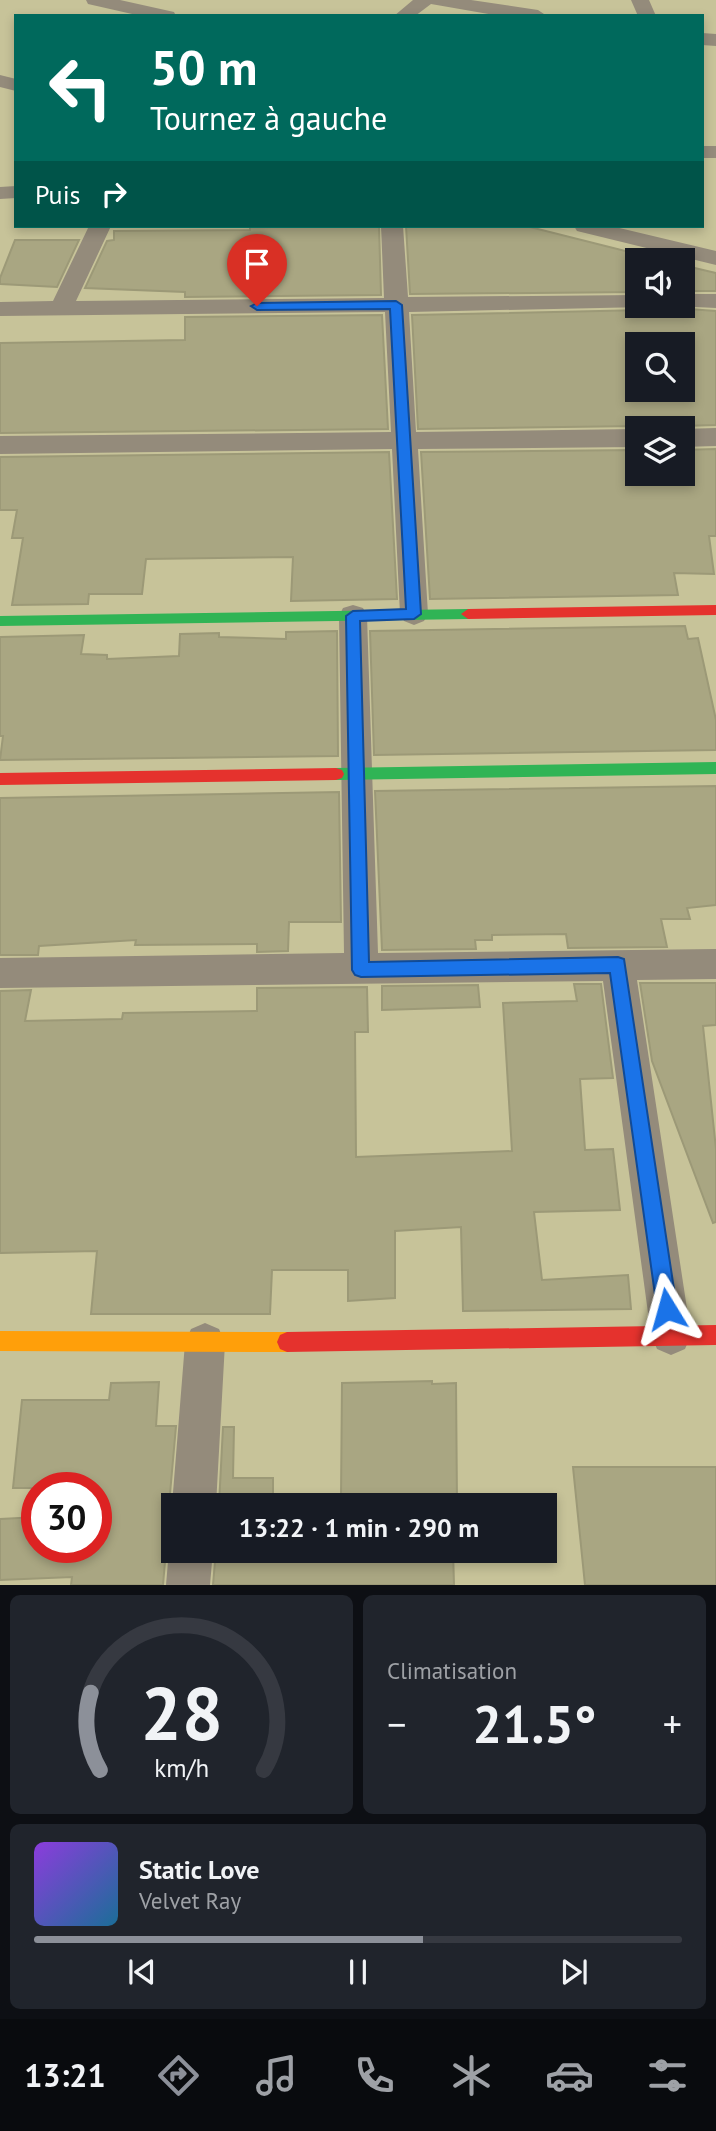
<!DOCTYPE html>
<html lang="fr">
<head>
<meta charset="utf-8">
<style>
  :root { --surface:#171b24; --page:#20242c; --text:#f1f3f6; --muted:#9ea1a6; --line:#363941; --accent:#8c9099 }
  body { margin:0; font-family:"PT Sans",sans-serif; background:var(--page); color:var(--text); height:100vh; display:flex; flex-direction:column; font-size:26px; white-space:nowrap }
  * { box-sizing:border-box; margin:0 }
  p { font-size:23px; color:var(--muted) }
  .icon { flex:none; width:38px; height:38px; fill:none; stroke:currentColor; stroke-width:2; stroke-linecap:round; stroke-linejoin:round }
  .map { position:relative; height:1585px; overflow:hidden }
  .details { display:flex; flex-direction:column; gap:10px; padding:10px; background:#0d0f14; flex:1 }
  .details>* { flex:none }
  .banner { position:absolute; left:14px; top:14px; width:690px; height:214px; border-radius:0px; box-shadow:0 4px 10px #0003; background:#00695c; color:#fff; overflow:hidden }
  .buttons { position:absolute; left:625px; top:248px; display:grid; gap:14px }
  .buttons a { display:grid; place-items:center; width:70px; height:70px; border-radius:0px; background:var(--surface); box-shadow:0 4px 10px #0003; font-size:35px }
  .speed { position:absolute; left:21px; top:1472px; display:flex; gap:14px; font-size:35px; font-weight:700; text-align:center }
  .speed>* { display:grid; place-content:center; width:91px; height:91px; border-radius:50%; background:var(--surface); box-shadow:0 4px 10px #0003; line-height:1 }
  .speed .limit { border:10px solid #d22; background:#fff; color:#111 }
  .pin { position:absolute; display:grid; place-items:center; width:60px; height:60px; color:#fff; margin:-72px -30px; border-radius:50% 50% 50% 0; rotate:-45deg; box-shadow:0 0 7px #0007 }
  .pin .icon { rotate:45deg }
  .me { position:absolute; width:77px; margin:-38px; rotate:352deg; stroke-linejoin:round; filter:drop-shadow(0 0 5px #0008) }
  .turn { display:flex; align-items:center; gap:24px; height:147px; padding:0 21px; font-size:32px }
  .turn .icon { width:91px; height:91px; stroke-width:2.5 }
  .turn b { display:block; font-size:49px; line-height:60px }
  .then { display:flex; align-items:center; height:66px; padding:0 21px; background:#0003; gap:14px; font-size:26px }
  .big { font-size:52px; font-weight:700; line-height:1.1 }
  .details .tile { flex:1; display:flex; flex-direction:column; justify-content:center; gap:10px; min-width:0; padding:0 24px; border-radius:10px; background:var(--page) }
  .details .dial { align-items:center; gap:0 }
  .dial svg { height:182px; overflow:visible; fill:none; stroke:var(--line); stroke-width:7; stroke-linecap:round; text-anchor:middle }
  .dial text { fill:var(--text); stroke:none }
  .song { display:flex; align-items:center; gap:21px }
  .cover { width:84px; height:84px; border-radius:10px; background:linear-gradient(135deg,hsl(270 70% 55%),hsl(200 70% 35%)) }
  .played { height:7px; border-radius:4px; background:linear-gradient(90deg,var(--accent) 60%,var(--line) 60%) }
  .keys { display:flex; justify-content:space-around; direction:ltr }
  .heat { display:flex; justify-content:space-between; align-items:center; font-size:38px; direction:ltr }
  .details .tiles { flex:1; display:grid; gap:10px; grid-template-columns:1fr 1fr }
  .tile:last-child { grid-column:span 2 }
  .trip { position:absolute; left:161px; top:1493px; width:396px; height:70px; border-radius:0px; background:var(--surface); box-shadow:0 4px 10px #0003; font-weight:700; line-height:70px; text-align:center }
  .dock { display:flex; height:112px; justify-content:space-around; align-items:center; background:#090b0e; color:var(--muted) }
  .dock .icon { width:49px; height:49px }
  .dock .selected { color:var(--accent) }
  .dock b { font-size:32px; color:var(--text) }
  .map>svg:first-child { display:block }
  .building { fill:#a9a682; stroke:#9c9977; stroke-width:2; fill-rule:evenodd }
  .lines { fill:none; stroke-linecap:round; stroke-linejoin:round }
  .street { fill:#948b7b; fill-rule:evenodd }
  .fast { fill:#30b455; fill-rule:evenodd }
  .slow { fill:#ff9f0a; fill-rule:evenodd }
  .jam { fill:#e5322d; fill-rule:evenodd }
  .route { fill:#1a73e8; stroke:#114b97; stroke-width:2 }
</style>
</head>
<body>
<div class="map">
<svg width="716" height="1585" viewBox="0 0 716 1585">
  <rect width="100%" height="100%" fill="#c7c399"/>
  <g class="building">
    <polygon points="250,226 379,226 381,295 185,297 185,292 85,288 107,241 114,240 114,231 250,230"/>
    <polygon points="406,226 526,226 665,261 637,261 637,292 410,294"/>
    <polygon points="15,240 79,240 57,287 0,284 0,278"/>
    <polygon points="682,265 716,273 716,291 682,291"/>
    <path d="M647,306l69,5v114l-34,1 -3,3h-39l-3,-3 -219,3 -6,-114 233,-5zM637,345h45v45h-45z"/>
    <polygon points="382,315 388,429 0,433 0,343 185,340 185,317"/>
    <polygon points="716,449 716,536 709,536 714,574 674,573 678,595 430,599 421,452 637,450 637,474 682,474 682,450"/>
    <polygon points="389,452 397,599 291,601 293,557 146,559 142,594 89,594 88,604 12,605 23,538 12,538 17,510 0,510 0,457"/>
    <polygon points="685,626 688,639 698,638 716,720 716,750 374,755 370,631"/>
    <polygon points="337,631 338,756 0,760 3,736 0,736 0,637 84,635 81,654 107,655 107,659 179,656 180,634 219,633 219,637 286,639 286,632"/>
    <polygon points="716,786 716,905 687,908 690,919 661,919 667,947 568,948 566,934 492,935 492,940 475,940 476,949 382,950 375,791"/>
    <polygon points="339,792 341,922 289,922 288,951 257,952 257,944 135,945 136,940 39,946 38,955 0,955 0,798"/>
    <polygon points="640,983 716,983 716,1025 703,1026 716,1149 716,1222 713,1223 652,1061"/>
    <polygon points="574,984 601,984 613,1078 580,1079 585,1150 613,1149 620,1210 534,1212 542,1280 628,1275 631,1309 463,1311 461,1227 395,1231 395,1298 348,1301 348,1270 272,1270 270,1314 91,1314 97,1251 0,1253 0,991 31,990 25,1021 122,1019 123,1013 257,1011 257,988 367,987 368,1032 355,1032 356,1157 512,1151 503,1003 577,1001"/>
    <polygon points="478,985 480,1007 382,1010 382,986"/>
    <polygon points="432,1381 432,1384 456,1383 457,1505 219,1505 223,1427 234,1427 233,1478 273,1478 273,1498 341,1498 342,1383"/>
    <polygon points="159,1382 156,1426 176,1426 169,1505 173,1509 173,1537 166,1550 163,1585 71,1585 72,1577 0,1580 0,1519 37,1517 37,1547 96,1547 96,1488 13,1488 22,1400 109,1400 111,1383"/>
    <polygon points="573,1467 716,1467 716,1585 585,1585"/>
    <polygon points="216,1550 453,1550 454,1585 213,1585"/>
  </g>
  <g class="lines">
    <g class="street">
      <polygon points="86,0 120,0 174,12 176,16 141,16 88,4"/>
      <polygon points="413,0 471,0 538,10 547,16 500,16 431,4 415,16 394,16"/>
      <polygon points="631,0 649,0 656,16 638,16"/>
      <polygon points="702,33 716,34 716,46 702,45"/>
      <polygon points="0,75 16,79 16,91 0,87"/>
      <rect x="702" y="146" width="14" height="12"/>
      <polygon points="16,186 16,198 0,199 0,187"/>
      <polygon points="89,226 111,226 76,301 384,298 381,226 403,226 408,297 637,295 637,306 645,307 409,312 416,432 637,429 637,447 418,449 428,614 424,621 414,625 404,621 400,614 392,449 0,454 0,436 391,432 385,312 0,316 0,302 53,301"/>
      <polygon points="574,226 611,226 716,251 716,265 577,231"/>
      <polygon points="682,294 716,294 716,308 675,306 682,306"/>
      <polygon points="716,428 716,446 682,447 682,429"/>
      <polygon points="353,605 363,608 367,616 378,953 716,949 716,979 637,980 691,1335 685,1349 671,1355 657,1349 651,1335 603,981 0,988 0,958 344,953 339,616 343,608"/>
      <polygon points="205,1323 219,1329 225,1343 216,1505 173,1505 173,1507 172,1505 185,1343 191,1329"/>
      <polygon points="173,1540 173,1550 213,1550 210,1585 166,1585 169,1550"/>
    </g>
    <g class="fast">
      <polygon points="468,609 475,614 468,619 0,626 0,616"/>
      <polygon points="716,762 716,774 336,780 330,778 328,774 330,770 336,768"/>
    </g>
    <polygon class="slow" points="0,1331 287,1332 294,1335 297,1342 294,1349 287,1352 0,1351"/>
    <g class="jam">
      <polygon points="716,605 716,615 468,619 461,614 468,609"/>
      <polygon points="336,768 342,770 344,774 342,778 336,780 0,785 0,773"/>
      <polygon points="716,1325 716,1345 287,1352 280,1349 277,1342 280,1335 287,1332"/>
    </g>
  </g>
  <polygon class="route" points="396,301 402,305 421,614 414,619 360,621 369,962 618,957 624,959 677,1309 674,1316 667,1319 660,1316 657,1309 610,973 361,977 355,975 352,970 346,616 353,611 406,609 390,309 257,310 251,306 257,303"/>
</svg>
<div class="buttons">
<a><svg class="icon" aria-label="sound" viewBox="0 0 24 24"><path d="M4 9h4l5-4v14l-5-4H4zM17 9q2 3 0 6"/></svg></a>
<a><svg class="icon" aria-label="search" viewBox="0 0 24 24"><circle cx="10" cy="10" r="6"/><path d="M15 15l6 6"/></svg></a>
<a><svg class="icon" aria-label="layers" viewBox="0 0 24 24"><path d="M12 4l9 5-9 5-9-5zM3 14l9 5 9-5"/></svg></a>
</div>
<div class="speed"><div class="limit">30</div></div>
<div class="pin" style="left:257px;top:306px;background:#d93025"><svg class="icon" aria-label="arrive" viewBox="0 0 24 24"><path d="M6 21V4h12l-3 4 3 4H6"/></svg></div>
<svg class="me" style="left:667px;top:1309px" viewBox="-20 -20 40 40"><path d="M0-17L14 15 0 8-14 15z" fill="#1a73e8" stroke="#fff" stroke-width="4"/></svg>
<div class="trip">13:22 · 1 min · 290 m</div>
<div class="banner">
<div class="turn"><svg class="icon" aria-label="left" viewBox="0 0 24 24"><path d="M17 20v-9H6M10 6l-5 5 5 5"/></svg><div><b>50 m</b>Tournez à gauche</div></div>
<div class="then">Puis<svg class="icon" aria-label="right" viewBox="0 0 24 24"><path d="M7 20v-9h11M14 6l5 5-5 5"/></svg></div>
</div>
</div>
<section class="details">
<div class="tiles">
<div class="tile dial"><svg viewBox="0 0 100 80">
<path d="M14 69A42 42 0 1 1 86 69"/>
<path d="M14 69A42 42 0 0 1 10 35" stroke="#8c9099"/>
<text x="50" y="56" font-size="32" font-weight="700">28</text>
<text x="50" y="72" font-size="11">km/h</text>
</svg></div>
<div class="tile"><p>Climatisation</p>
<div class="heat"><a>−</a><b class="big">21.5°</b><a>+</a></div>
</div>
<div class="tile">
<div class="song"><i class="cover"></i><div><b>Static Love</b><p>Velvet Ray</p></div></div>
<div class="played"></div>
<div class="keys"><svg class="icon" aria-label="previous" viewBox="0 0 24 24"><path d="M18 5L8 12l10 7zM5 5v14"/></svg><svg class="icon" aria-label="pause" viewBox="0 0 24 24"><path d="M8 5v14M16 5v14"/></svg><svg class="icon" aria-label="next" viewBox="0 0 24 24"><path d="M6 5l10 7-10 7zM19 5v14"/></svg></div>
</div>
</div>
</section>
<nav class="dock">
<b>13:21</b>
<svg class="icon selected" aria-label="directions" viewBox="0 0 24 24"><path d="M12 3l9 9-9 9-9-9zM9 14v-3h6M13 9l2 2-2 2"/></svg>
<svg class="icon" aria-label="music" viewBox="0 0 24 24"><path d="M9 18V5l10-2v13"/><circle cx="6" cy="18" r="3"/><circle cx="16" cy="16" r="3"/></svg>
<svg class="icon" aria-label="phone" viewBox="0 0 24 24"><path d="M5 4h4l2 5-3 2q2 4 5 5l2-3 5 2v4C11 20 4 13 5 4z"/></svg>
<svg class="icon" aria-label="climate" viewBox="0 0 24 24"><path d="M12 3v18M4 7l16 10M4 17L20 7"/></svg>
<svg class="icon" aria-label="car" viewBox="0 0 24 24"><path d="M5 17H2v-5l4-1 3-4h7l3 4 3 1v5h-3M9 17h6M6 11h13"/><circle cx="7" cy="17" r="2"/><circle cx="17" cy="17" r="2"/></svg>
<svg class="icon" aria-label="filters" viewBox="0 0 24 24"><path d="M4 7h16M4 17h16"/><circle cx="9" cy="7" r="2"/><circle cx="15" cy="17" r="2"/></svg>
</nav>
</body>
</html>
